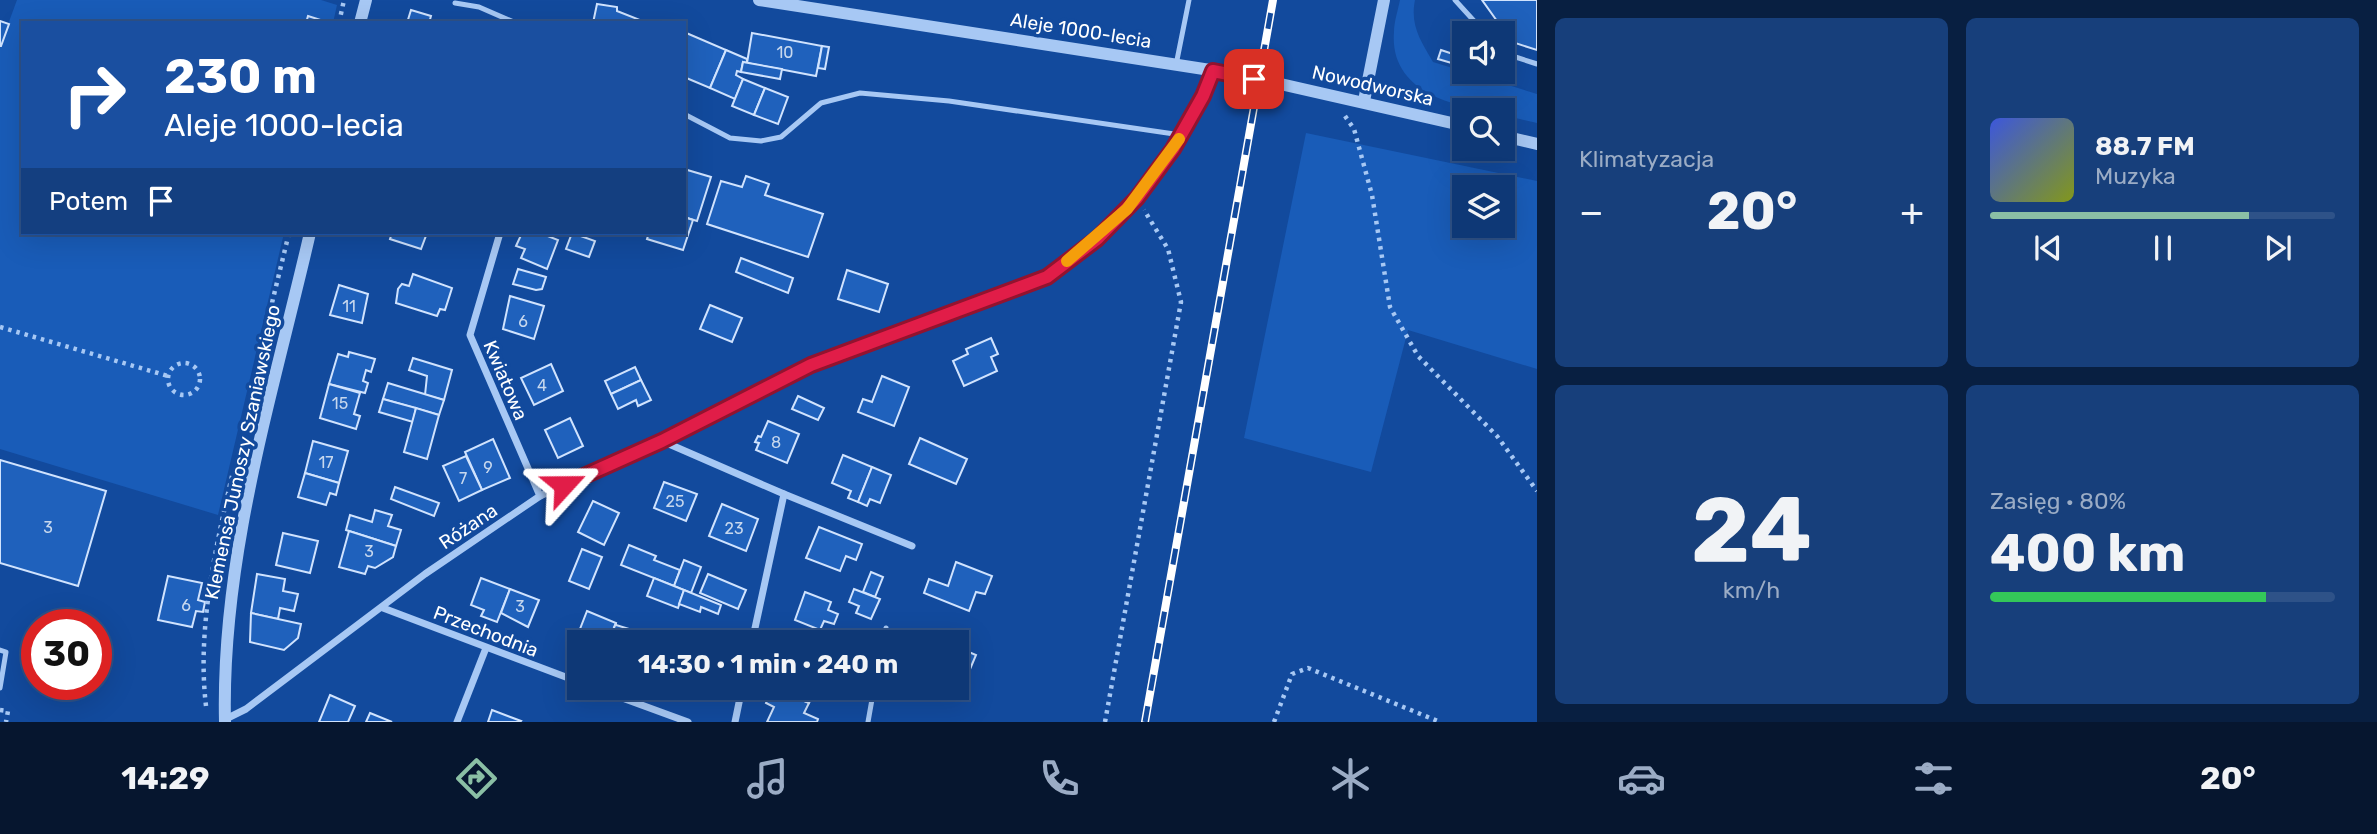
<!DOCTYPE html>
<html lang="pl">
<head>
<meta charset="utf-8">
<style>
  :root { --surface:#0e3876; --page:#173f7b; --text:#f1f3f6; --muted:#9bacc5; --line:#2e5288; --accent:#8abfa5 }
  body { margin:0; font-family:Rubik,sans-serif; background:var(--page); color:var(--text); height:100vh; display:flex; flex-direction:column; font-size:26px; white-space:nowrap }
  * { box-sizing:border-box; margin:0 }
  p { font-size:23px; color:var(--muted) }
  .icon { flex:none; width:38px; height:38px; fill:none; stroke:currentColor; stroke-width:2; stroke-linecap:round; stroke-linejoin:round }
  .map { position:relative; flex:1; overflow:hidden }
  .panel { display:flex; flex-direction:column; gap:18px; padding:18px; background:#081f41; width:840px }
  .panel>* { flex:none }
  .guide { position:absolute; left:21px; top:21px; width:665px; height:214px; border-radius:0px; box-shadow:0 7px 28px #0002,0 0 0 2px var(--line); background:#1a4fa0; color:#fff; overflow:hidden }
  .buttons { position:absolute; left:1452px; top:21px; display:grid; gap:14px }
  .buttons a { display:grid; place-items:center; width:63px; height:63px; border-radius:0px; background:var(--surface); box-shadow:0 7px 28px #0002,0 0 0 2px var(--line); font-size:35px }
  .speed { position:absolute; left:21px; top:609px; display:flex; gap:14px; font-size:35px; font-weight:700; text-align:center }
  .speed>* { display:grid; place-content:center; width:91px; height:91px; border-radius:50%; background:var(--surface); box-shadow:0 7px 28px #0002,0 0 0 2px var(--line); line-height:1 }
  .speed .limit { border:10px solid #d22; background:#fff; color:#111 }
  .pin { position:absolute; display:grid; place-items:center; width:60px; height:60px; color:#fff; margin:-30px; border-radius:14px; box-shadow:0 4px 10px #0006 }
  .me { position:absolute; width:77px; margin:-38px; rotate:66deg; stroke-linejoin:round; filter:drop-shadow(0 0 5px #0008) }
  .turn { display:flex; align-items:center; gap:24px; height:147px; padding:0 28px; font-size:32px }
  .turn .icon { width:91px; height:91px; stroke-width:2.5 }
  .turn b { display:block; font-size:49px; line-height:60px }
  .then { display:flex; align-items:center; height:66px; padding:0 28px; background:#0003; gap:14px; font-size:26px }
  .big { font-size:52px; font-weight:700; line-height:1.1 }
  .panel .tile { flex:1; display:flex; flex-direction:column; justify-content:center; gap:10px; min-width:0; padding:0 24px; border-radius:10px; background:var(--page) }
  .panel .dial { align-items:center; gap:0 }
  .dial b { font-size:91px; line-height:1 }
  .song { display:flex; align-items:center; gap:21px }
  .cover { width:84px; height:84px; border-radius:10px; background:linear-gradient(135deg,hsl(230 70% 55%),hsl(70 70% 35%)) }
  .played { height:7px; border-radius:4px; background:linear-gradient(90deg,var(--accent) 75%,var(--line) 75%) }
  .keys { display:flex; justify-content:space-around; direction:ltr }
  .heat { display:flex; justify-content:space-between; align-items:center; font-size:38px; direction:ltr }
  .charge { height:10px; border-radius:5px; background:linear-gradient(90deg,#34c759 80%,var(--line) 0) }
  .panel .tiles { flex:1; display:grid; gap:18px; grid-template-columns:repeat(2,1fr) }
  .trip { position:absolute; left:567px; top:630px; width:402px; height:70px; border-radius:0px; background:var(--surface); box-shadow:0 7px 28px #0002,0 0 0 2px var(--line); font-weight:700; line-height:70px; text-align:center }
  .tab-bar { display:flex; height:112px; justify-content:space-around; align-items:center; background:#06162f; color:var(--muted) }
  .tab-bar .icon { width:49px; height:49px }
  .tab-bar .selected { color:var(--accent) }
  .tab-bar b { font-size:32px; color:var(--text) }
  main { display:flex; flex:1; min-height:0 }
  .map>svg:first-child { display:block }
  .green { fill:#195cb8; fill-rule:evenodd }
  .building { fill:#1f61bc; stroke:#d0e3fe; stroke-width:2 }
  .lines { fill:none; stroke-linecap:round; stroke-linejoin:round }
  .path { stroke:#a7c8f4; stroke-width:4.5; stroke-dasharray:3.5 5; stroke-linecap:butt }
  .service { stroke:#a7c8f4; stroke-width:5 }
  .minor { stroke:#a7c8f4; stroke-width:7 }
  .tertiary { stroke:#a7c8f4; stroke-width:12 }
  .rail-casing { stroke:#fff; stroke-width:8 }
  .rail { stroke:#124a9d; stroke-width:5; stroke-dasharray:16; stroke-linecap:butt }
  .route-casing { stroke:#92132f; stroke-width:18 }
  .route { stroke:#e11d48; stroke-width:12 }
  .slow { stroke:#f59e0b; stroke-width:12 }
  .labels { text-anchor:middle; stroke-width:7; stroke-linejoin:round; paint-order:stroke }
  .number-label { font-size:16px; fill:#c7d8ee }
  .street-label { font-size:19px; fill:#fff; stroke:#124a9d }
</style>
</head>
<body>
<main>
<div class="map">
<svg width="1537" height="722" viewBox="0 0 1537 722">
  <rect width="100%" height="100%" fill="#124a9d"/>
  <g class="green">
    <polygon points="17,0 321,0 337,5 333,23 23,23 23,233 284,233 218,515 0,449 0,46"/>
    <path d="M1400,0h15c-5,25 5,40 18,62l104,32v29l-34,-8v-5c-47,0 -114,-18 -109,-78 0,-10 4,-22 6,-32z"/>
    <path d="M1306,133l231,48v188l-129,-39 -37,142 -127,-34zM1465,187h38v39h-38z"/>
  </g>
  <g class="building">
    <polygon points="1482,0 1537,0 1537,50 1512,42"/>
    <polygon points="597,4 617,7 617,11 640,20 639,23 593,23"/>
    <polygon points="411,10 431,16 429,23 407,23"/>
    <polygon points="308,16 324,21 323,23 306,23"/>
    <polygon points="0,21 9,24 1,46 0,46"/>
    <polygon points="684,32 726,50 710,88 684,77"/>
    <polygon points="752,33 822,46 816,76 747,63"/>
    <polygon points="822,46 829,47 825,69 818,68"/>
    <polygon points="726,50 747,59 747,63 743,62 741,72 737,71 736,75 743,79 735,99 710,88"/>
    <polygon points="1441,50 1465,58 1465,67 1438,59"/>
    <polygon points="743,62 782,69 780,79 741,72"/>
    <polygon points="743,79 765,88 754,115 732,106"/>
    <polygon points="765,88 788,97 778,124 754,115"/>
    <polygon points="684,169 711,177 697,221 684,217"/>
    <polygon points="746,176 769,184 765,195 823,214 808,257 707,224 721,181 742,187"/>
    <polygon points="684,217 693,220 683,250 647,239 649,233 684,233"/>
    <polygon points="392,233 427,233 421,249 390,239"/>
    <polygon points="522,233 540,233 558,240 547,269 521,258 525,249 516,246"/>
    <polygon points="572,233 595,241 589,257 566,249"/>
    <polygon points="741,258 793,278 788,293 736,272"/>
    <polygon points="518,269 546,277 542,289 536,290 513,284"/>
    <polygon points="847,270 888,284 879,312 838,299"/>
    <polygon points="413,274 452,288 445,310 440,309 437,316 396,303 398,289 402,284 409,286"/>
    <polygon points="339,285 368,294 362,323 330,315"/>
    <polygon points="510,296 544,306 534,339 503,329"/>
    <polygon points="710,305 742,318 732,342 700,329"/>
    <polygon points="991,338 998,354 991,357 997,371 964,386 953,361 968,354 966,349"/>
    <polygon points="349,352 375,359 371,372 366,370 363,381 368,383 365,393 329,384 338,354 348,357"/>
    <polygon points="413,358 452,370 444,400 425,395 427,376 409,370"/>
    <polygon points="551,364 563,391 534,405 521,378"/>
    <polygon points="635,367 641,380 611,394 605,381"/>
    <polygon points="882,376 909,387 894,426 858,412 863,399 872,402"/>
    <polygon points="641,380 651,400 638,406 636,400 618,409 611,394"/>
    <polygon points="388,383 444,400 439,415 383,399"/>
    <polygon points="329,384 360,393 354,414 360,416 356,429 320,418"/>
    <polygon points="798,396 824,408 818,420 792,409"/>
    <polygon points="383,399 416,408 413,422 379,412"/>
    <polygon points="416,408 439,415 427,459 404,452"/>
    <polygon points="570,418 583,446 558,458 545,430"/>
    <polygon points="768,421 799,434 787,463 756,450 759,443 755,442 758,436 761,437"/>
    <polygon points="920,438 967,459 956,484 909,464"/>
    <polygon points="493,439 510,478 482,490 465,452"/>
    <polygon points="313,441 348,451 339,483 305,473"/>
    <polygon points="843,455 872,467 858,502 848,498 851,491 832,483"/>
    <polygon points="466,456 482,490 459,501 443,466"/>
    <polygon points="0,460 106,491 78,586 0,563"/>
    <polygon points="872,467 891,475 880,503 870,499 867,506 858,502"/>
    <polygon points="305,473 339,483 336,495 330,493 326,505 298,497"/>
    <polygon points="664,482 697,494 686,521 654,508"/>
    <polygon points="395,487 439,503 434,516 391,499"/>
    <polygon points="593,501 619,513 604,545 578,532"/>
    <polygon points="722,504 758,519 746,551 709,536"/>
    <polygon points="375,510 392,515 388,526 401,530 396,546 346,530 350,515 372,522"/>
    <polygon points="819,527 862,544 856,560 846,556 840,571 806,558"/>
    <polygon points="349,531 396,546 393,557 375,568 368,566 365,574 339,567"/>
    <polygon points="283,533 318,541 310,573 276,565"/>
    <polygon points="629,545 656,556 654,560 680,570 674,586 621,565"/>
    <polygon points="582,549 602,557 589,589 569,581"/>
    <polygon points="684,560 701,567 691,593 674,586"/>
    <polygon points="956,562 992,576 985,594 976,592 969,611 924,593 929,579 948,586"/>
    <polygon points="871,572 883,577 875,597 863,592"/>
    <polygon points="257,574 285,579 283,591 298,594 294,611 280,608 278,619 251,613"/>
    <polygon points="708,574 746,590 738,609 700,593"/>
    <polygon points="168,576 202,583 198,600 205,602 203,612 196,611 192,627 158,620"/>
    <polygon points="481,578 510,589 497,622 481,616 484,610 471,605"/>
    <polygon points="654,578 684,590 678,608 647,596"/>
    <polygon points="510,589 539,600 528,627 501,613"/>
    <polygon points="854,589 880,599 871,619 856,613 859,606 849,602"/>
    <polygon points="684,590 721,605 718,614 701,607 700,612 679,604"/>
    <polygon points="805,592 831,602 828,610 838,614 834,624 824,621 820,630 795,620"/>
    <polygon points="587,611 616,623 608,642 579,642 579,649 573,647"/>
    <polygon points="251,613 301,624 298,638 284,650 250,642"/>
    <polygon points="616,623 616,625 645,634 642,642 608,642"/>
    <polygon points="922,633 944,642 918,642"/>
    <polygon points="957,647 976,655 965,681 957,679"/>
    <polygon points="701,688 726,688 722,696"/>
    <polygon points="772,688 809,703 804,713 818,719 817,722 767,722 774,707 766,703"/>
    <polygon points="774,688 815,688 809,703"/>
    <polygon points="924,688 954,688 951,695"/>
    <polygon points="330,695 355,706 348,722 319,722"/>
    <polygon points="492,710 521,721 520,722 488,722"/>
    <polygon points="370,713 392,722 366,722"/>
  </g>
  <g class="lines">
    <g class="path">
      <polyline points="339,23 344,0"/>
      <polyline points="1345,116 1354,129 1372,195 1390,307 1418,356 1497,436 1537,491"/>
      <polyline points="0,327 168,376"/>
      <polyline points="262,344 289,233"/>
      <circle cx="184" cy="379" r="16"/>
      <path d="M206,706c-9,-76 9,-156 26,-230"/>
      <polyline points="0,710 8,711 6,722"/>
      <polyline points="1105,722 1181,302 1168,249 1144,210"/>
      <polyline points="1274,722 1292,674 1308,668 1440,722"/>
    </g>
    <g class="service">
      <polyline points="1455,0 1485,33"/>
      <polyline points="455,3 479,7 516,23"/>
      <polyline points="1503,53 1537,64"/>
      <polyline points="1176,65 1189,0"/>
      <polyline points="684,114 730,138 761,141 781,137 821,103 860,93 949,101 1181,135"/>
      <polyline points="883,642 886,628"/>
      <polyline points="0,650 6,652 0,688"/>
      <polyline points="868,722 874,688"/>
    </g>
    <g class="minor">
      <polyline points="500,233 470,335 540,496"/>
      <polyline points="662,441 784,494 752,642"/>
      <polyline points="784,494 912,546"/>
      <polyline points="383,608 579,682"/>
      <polyline points="595,688 688,722"/>
      <polyline points="224,720 246,709 425,574 540,496 662,441 811,365 1047,277 1097,239 1137,198 1173,149 1203,96 1213,71"/>
      <polyline points="457,722 486,648"/>
      <polyline points="735,722 742,688"/>
    </g>
    <g class="tertiary">
      <polyline points="759,0 1236,74 1465,126"/>
      <polyline points="360,23 366,0"/>
      <polyline points="1364,101 1384,0"/>
      <polyline points="1503,136 1537,144"/>
      <path d="M225,722c-4,-166 48,-329 85,-489"/>
    </g>
    <g class="rail-casing">
      <polyline id="rail" points="1145,722 1273,0"/>
    </g>
    <use href="#rail" class="rail"/>
  </g>
  <g class="lines">
    <g class="route-casing">
      <polyline id="route" points="564,485 662,441 811,365 1047,277 1097,239 1137,198 1173,149 1203,96 1213,71 1254,79"/>
    </g>
    <use href="#route" class="route"/>
    <polyline class="slow" points="1067,261 1127,209 1179,139"/>
  </g>
  <g class="labels">
    <g class="number-label">
      <text x="785" y="58">10</text>
      <text x="349" y="312">11</text>
      <text x="523" y="327">6</text>
      <text x="542" y="391">4</text>
      <text x="340" y="409">15</text>
      <text x="776" y="448">8</text>
      <text x="326" y="468">17</text>
      <text x="488" y="473">9</text>
      <text x="463" y="484">7</text>
      <text x="675" y="507">25</text>
      <text x="48" y="533">3</text>
      <text x="734" y="534">23</text>
      <text x="369" y="557">3</text>
      <text x="186" y="611">6</text>
      <text x="520" y="612">3</text>
    </g>
    <g class="street-label">
      <text transform="translate(1081 30) rotate(9)" y="7">Aleje 1000-lecia</text>
      <text transform="translate(1373 85) rotate(13)" y="7">Nowodworska</text>
      <text transform="translate(506 380) rotate(67)" y="7">Kwiatowa</text>
      <text transform="translate(242 452) rotate(-78)" y="7">Klemensa Junoszy Szaniawskiego</text>
      <text transform="translate(468 526) rotate(-34)" y="7">Różana</text>
      <text transform="translate(486 631) rotate(21)" y="7">Przechodnia</text>
    </g>
  </g>
</svg>
<div class="buttons">
<a><svg class="icon" aria-label="sound" viewBox="0 0 24 24"><path d="M4 9h4l5-4v14l-5-4H4zM17 9q2 3 0 6"/></svg></a>
<a><svg class="icon" aria-label="search" viewBox="0 0 24 24"><circle cx="10" cy="10" r="6"/><path d="M15 15l6 6"/></svg></a>
<a><svg class="icon" aria-label="layers" viewBox="0 0 24 24"><path d="M12 4l9 5-9 5-9-5zM3 14l9 5 9-5"/></svg></a>
</div>
<div class="speed"><div class="limit">30</div></div>
<div class="pin" style="left:1254px;top:79px;background:#d93025"><svg class="icon" aria-label="arrive" viewBox="0 0 24 24"><path d="M6 21V4h12l-3 4 3 4H6"/></svg></div>
<svg class="me" style="left:564px;top:485px" viewBox="-20 -20 40 40"><path d="M0-17L14 15 0 8-14 15z" fill="#e11d48" stroke="#fff" stroke-width="4"/></svg>
<div class="trip">14:30 · 1 min · 240 m</div>
<div class="guide">
<div class="turn"><svg class="icon" aria-label="right" viewBox="0 0 24 24"><path d="M7 20v-9h11M14 6l5 5-5 5"/></svg><div><b>230 m</b>Aleje 1000-lecia</div></div>
<div class="then">Potem<svg class="icon" aria-label="arrive" viewBox="0 0 24 24"><path d="M6 21V4h12l-3 4 3 4H6"/></svg></div>
</div>
</div>
<section class="panel">
<div class="tiles">
<div class="tile"><p>Klimatyzacja</p>
<div class="heat"><a>−</a><b class="big">20°</b><a>+</a></div>
</div>
<div class="tile">
<div class="song"><i class="cover"></i><div><b>88.7 FM</b><p>Muzyka</p></div></div>
<div class="played"></div>
<div class="keys"><svg class="icon" aria-label="previous" viewBox="0 0 24 24"><path d="M18 5L8 12l10 7zM5 5v14"/></svg><svg class="icon" aria-label="pause" viewBox="0 0 24 24"><path d="M8 5v14M16 5v14"/></svg><svg class="icon" aria-label="next" viewBox="0 0 24 24"><path d="M6 5l10 7-10 7zM19 5v14"/></svg></div>
</div>
<div class="tile dial"><b>24</b><p>km/h</p></div>
<div class="tile"><p>Zasięg · 80%</p><b class="big">400 km</b><div class="charge"></div></div>
</div>
</section>
</main>
<nav class="tab-bar">
<b>14:29</b>
<svg class="icon selected" aria-label="directions" viewBox="0 0 24 24"><path d="M12 3l9 9-9 9-9-9zM9 14v-3h6M13 9l2 2-2 2"/></svg>
<svg class="icon" aria-label="music" viewBox="0 0 24 24"><path d="M9 18V5l10-2v13"/><circle cx="6" cy="18" r="3"/><circle cx="16" cy="16" r="3"/></svg>
<svg class="icon" aria-label="phone" viewBox="0 0 24 24"><path d="M5 4h4l2 5-3 2q2 4 5 5l2-3 5 2v4C11 20 4 13 5 4z"/></svg>
<svg class="icon" aria-label="climate" viewBox="0 0 24 24"><path d="M12 3v18M4 7l16 10M4 17L20 7"/></svg>
<svg class="icon" aria-label="car" viewBox="0 0 24 24"><path d="M5 17H2v-5l4-1 3-4h7l3 4 3 1v5h-3M9 17h6M6 11h13"/><circle cx="7" cy="17" r="2"/><circle cx="17" cy="17" r="2"/></svg>
<svg class="icon" aria-label="filters" viewBox="0 0 24 24"><path d="M4 7h16M4 17h16"/><circle cx="9" cy="7" r="2"/><circle cx="15" cy="17" r="2"/></svg>
<b>20°</b>
</nav>
</body>
</html>
